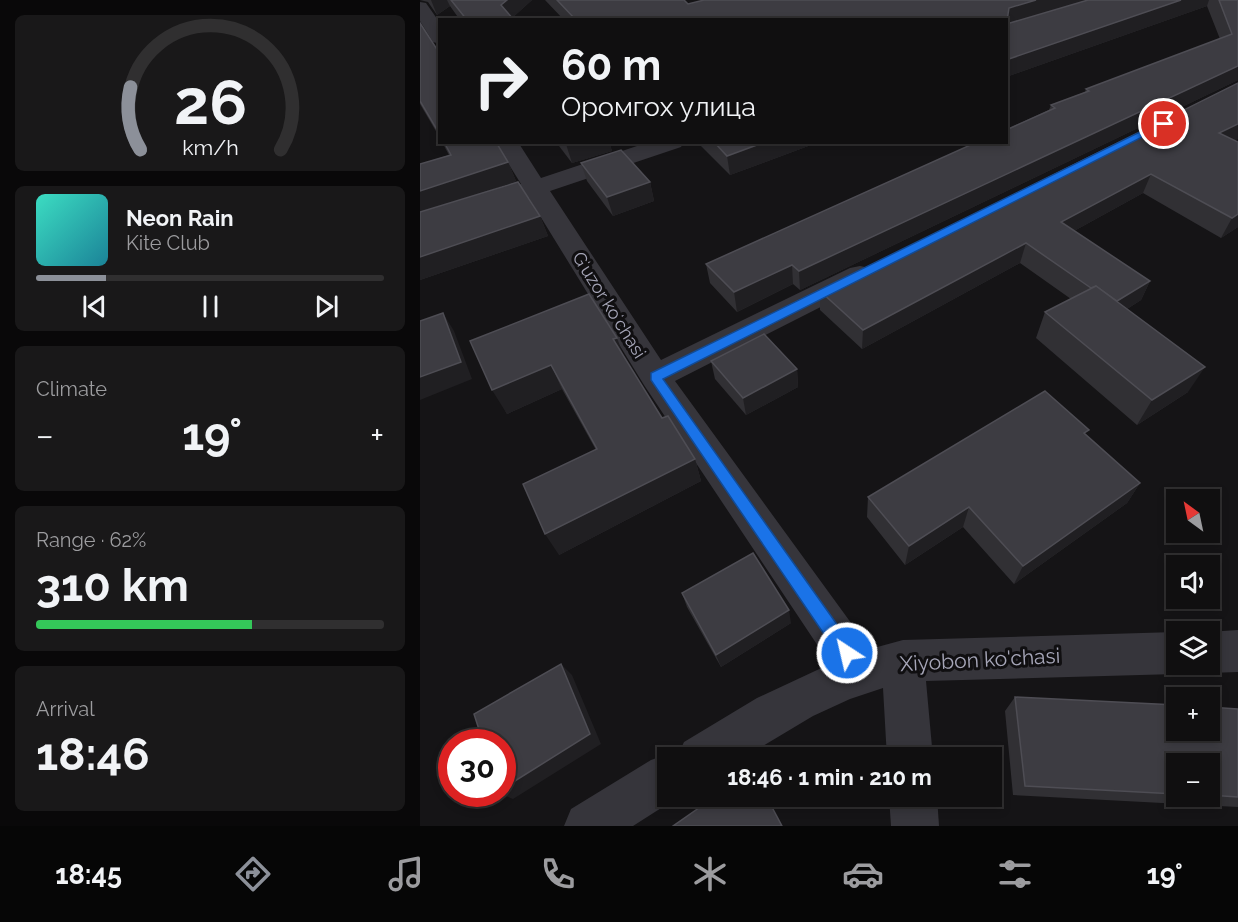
<!DOCTYPE html>
<html lang="en">
<head>
<meta charset="utf-8">
<style>
  :root { --surface:#100f10; --page:#191819; --text:#f1f3f6; --muted:#9c9c9f; --line:#302f30; --accent:#8c9099 }
  body { margin:0; font-family:Raleway,sans-serif; background:var(--page); color:var(--text); height:100vh; display:flex; flex-direction:column; font-size:22px; white-space:nowrap }
  * { box-sizing:border-box; margin:0 }
  p { font-size:20px; color:var(--muted) }
  .icon { flex:none; width:33px; height:33px; fill:none; stroke:currentColor; stroke-width:2; stroke-linecap:round; stroke-linejoin:round }
  .map { position:relative; flex:1; overflow:hidden }
  .drawer { display:flex; flex-direction:column; gap:15px; padding:15px; background:#090809; width:420px }
  .drawer>* { flex:none }
  .banner { position:absolute; left:18px; top:18px; width:570px; height:126px; border-radius:0px; box-shadow:0 3px 9px #0003,0 0 0 2px var(--line); background:#100f10; color:var(--text); overflow:hidden }
  .needle { width:39px; rotate:327deg }
  .fabs { position:absolute; left:746px; top:489px; display:grid; gap:12px }
  .fabs a { display:grid; place-items:center; width:54px; height:54px; border-radius:0px; background:var(--surface); box-shadow:0 3px 9px #0003,0 0 0 2px var(--line); font-size:30px }
  .speed { position:absolute; left:18px; top:729px; display:flex; gap:12px; font-size:30px; font-weight:700; text-align:center }
  .speed>* { display:grid; place-content:center; width:78px; height:78px; border-radius:50%; background:var(--surface); box-shadow:0 3px 9px #0003,0 0 0 2px var(--line); line-height:1 }
  .speed .limit { border:9px solid #d22; background:#fff; color:#111 }
  .pin { position:absolute; display:grid; place-items:center; width:51px; height:51px; color:#fff; margin:-26px; border:3px solid #fff; border-radius:50%; box-shadow:0 2px 6px #0007 }
  .me { position:absolute; width:66px; margin:-33px; rotate:325deg; stroke-linejoin:round; filter:drop-shadow(0 0 4px #0008) }
  .turn { display:flex; align-items:center; gap:21px; height:126px; padding:0 24px; font-size:27px }
  .turn .icon { width:78px; height:78px; stroke-width:2.5 }
  .turn b { display:block; font-size:42px; line-height:51px }
  .big { font-size:45px; font-weight:700; line-height:1.1 }
  .drawer .tile { flex:1; display:flex; flex-direction:column; justify-content:center; gap:9px; min-width:0; padding:0 21px; border-radius:9px; background:var(--page) }
  .drawer .dial { align-items:center; gap:0 }
  .dial svg { height:156px; overflow:visible; fill:none; stroke:var(--line); stroke-width:7; stroke-linecap:round; text-anchor:middle }
  .dial text { fill:var(--text); stroke:none }
  .song { display:flex; align-items:center; gap:18px }
  .cover { width:72px; height:72px; border-radius:9px; background:linear-gradient(135deg,hsl(170 70% 55%),hsl(190 70% 35%)) }
  .played { height:6px; border-radius:3px; background:linear-gradient(90deg,var(--accent) 20%,var(--line) 20%) }
  .keys { display:flex; justify-content:space-around; direction:ltr }
  .heat { display:flex; justify-content:space-between; align-items:center; font-size:33px; direction:ltr }
  .charge { height:9px; border-radius:4px; background:linear-gradient(90deg,#34c759 62%,var(--line) 0) }
  .trip { position:absolute; left:237px; top:747px; width:345px; height:60px; border-radius:0px; background:var(--surface); box-shadow:0 3px 9px #0003,0 0 0 2px var(--line); font-weight:700; line-height:60px; text-align:center }
  .menu { display:flex; height:96px; justify-content:space-around; align-items:center; background:#060606; color:var(--muted) }
  .menu .icon { width:42px; height:42px }
  .menu .current { color:var(--accent) }
  .menu b { font-size:27px; color:var(--text) }
  main { display:flex; flex:1; min-height:0 }
  .map>svg:first-child { display:block }
  .lines { fill:none; stroke-linecap:round; stroke-linejoin:round }
  .minor { fill:#36353b; fill-rule:evenodd }
  .wall { fill:#313034; fill-rule:evenodd }
  .shaded-wall { fill:#201f22 }
  .building { fill:#3d3c42; stroke:#4e4d54; stroke-width:1.5 }
  .route { fill:#1a73e8; stroke:#114b97; stroke-width:1.5 }
  .labels { text-anchor:middle; stroke-width:6; stroke-linejoin:round; paint-order:stroke }
  .street-label { font-size:18px; fill:#a5a5b7; stroke:#100f11 }
  .near-street-label { font-size:21px; fill:#a5a5b7; stroke:#100f11 }
</style>
</head>
<body>
<main>
<section class="drawer">
<div class="tile dial"><svg viewBox="0 0 100 80">
<path d="M14 69A42 42 0 1 1 86 69"/>
<path d="M14 69A42 42 0 0 1 9 37" stroke="#8c9099"/>
<text x="50" y="56" font-size="32" font-weight="700">26</text>
<text x="50" y="72" font-size="11">km/h</text>
</svg></div>
<div class="tile">
<div class="song"><i class="cover"></i><div><b>Neon Rain</b><p>Kite Club</p></div></div>
<div class="played"></div>
<div class="keys"><svg class="icon" aria-label="previous" viewBox="0 0 24 24"><path d="M18 5L8 12l10 7zM5 5v14"/></svg><svg class="icon" aria-label="pause" viewBox="0 0 24 24"><path d="M8 5v14M16 5v14"/></svg><svg class="icon" aria-label="next" viewBox="0 0 24 24"><path d="M6 5l10 7-10 7zM19 5v14"/></svg></div>
</div>
<div class="tile"><p>Climate</p>
<div class="heat"><a>−</a><b class="big">19°</b><a>+</a></div>
</div>
<div class="tile"><p>Range · 62%</p><b class="big">310 km</b><div class="charge"></div></div>
<div class="tile"><p>Arrival</p><b class="big">18:46</b></div>
</section>
<div class="map">
<svg width="818" height="826" viewBox="0 0 818 826">
  <rect width="100%" height="100%" fill="#151416"/>
  <g class="lines">
    <g class="minor">
      <polygon points="0,2 6,3 20,23 20,44 13,42 0,21"/>
      <polygon points="75,142 98,142 121,178 229,142 264,142 261,147 130,191 241,360 430,268 440,266 450,268 454,275 450,282 255,381 450,649 483,640 756,632 756,664 772,664 771,668 756,674 506,681 513,758 467,758 463,688 430,699 393,716 323,758 248,758 248,796 260,796 213,826 144,826 151,809 231,760 248,754 257,757 264,742 337,698 410,664 224,385 109,198 96,201 87,199 84,194 87,189 101,184"/>
      <polygon points="818,630 818,672 789,673 774,667 773,664 789,664 788,632"/>
      <polygon points="469,796 517,796 519,826 471,826"/>
    </g>
  </g>
  <g class="wall">
    <polygon points="0,0 112,0 92,18 94,20 40,20 30,6 17,15 8,2"/>
    <polygon points="125,0 264,0 268,4 668,0 818,0 818,80 380,290 373,284 317,312 290,283 286,264 629,110 631,105 665,92 666,89 800,39 787,6 586,77 586,20 144,20"/>
    <polygon points="0,23 20,54 20,138 0,104"/>
    <polygon points="818,139 814,140 818,142 818,227 801,238 723,193 654,231 730,281 721,300 707,309 768,392 717,425 616,338 625,312 651,299 600,263 442,349 400,310 400,291"/>
    <polygon points="22,142 76,142 88,162 96,181 58,194 98,182 120,216 128,236 0,280 0,164 29,155"/>
    <polygon points="136,142 189,142 192,151 152,163"/>
    <polygon points="277,142 399,142 310,175"/>
    <polygon points="161,163 230,182 234,201 193,216 167,181"/>
    <polygon points="50,341 205,358 242,418 275,459 281,481 139,555 176,450 142,389 87,414"/>
    <polygon points="291,361 377,369 378,387 326,415 295,379"/>
    <polygon points="666,435 720,483 707,503 594,584 543,527 485,565 447,517 448,497"/>
    <polygon points="262,593 371,623 301,667 267,607"/>
    <path d="M595,697l223,12v98l-225,-12 -8,-84zM756,764h33v32h-33z"/>
  </g>
  <g class="shaded-wall">
    <polygon points="11,0 27,0 30,6 17,15"/>
    <polygon points="87,0 112,0 90,20 81,5"/>
    <polygon points="616,0 667,0 586,25 589,8"/>
    <polygon points="761,0 789,0 787,6 586,77 586,60"/>
    <polygon points="818,66 818,80 380,290 379,271"/>
    <polygon points="818,124 818,139 790,152 799,133"/>
    <polygon points="152,142 189,142 192,151 152,163 146,144"/>
    <polygon points="345,142 399,142 310,175 307,156"/>
    <polygon points="88,162 96,181 0,214 0,191"/>
    <polygon points="731,174 723,193 634,242 641,222"/>
    <polygon points="230,182 234,201 193,216 187,197"/>
    <polygon points="818,214 818,227 801,238 812,218"/>
    <polygon points="120,216 128,236 0,280 0,257"/>
    <polygon points="606,243 600,263 442,349 443,330"/>
    <polygon points="372,265 373,284 317,312 314,292"/>
    <polygon points="730,281 721,300 685,323 693,304"/>
    <polygon points="23,313 34,331 52,379 0,400 0,377"/>
    <polygon points="197,338 206,362 193,339"/>
    <polygon points="131,365 142,389 87,414 72,390"/>
    <polygon points="785,367 768,392 717,425 732,400"/>
    <polygon points="377,369 378,387 326,415 323,398"/>
    <polygon points="275,459 281,481 139,555 125,534"/>
    <polygon points="720,483 707,503 594,584 603,566"/>
    <polygon points="549,507 543,527 485,565 489,546"/>
    <polygon points="369,610 371,623 301,667 296,655"/>
    <polygon points="141,664 152,675 181,744 93,799 81,794 82,794 82,789"/>
  </g>
  <g class="building">
    <polygon points="31,0 87,0 81,5 94,20 47,20"/>
    <polygon points="137,0 264,0 268,4 284,0 616,0 589,8 587,21 590,23 668,0 761,0 586,60 586,20 156,20"/>
    <polygon points="799,0 818,0 818,66 379,271 372,265 314,292 286,264 557,142 586,142 586,130 635,108 631,105 669,91 666,89 812,34"/>
    <polygon points="0,23 20,54 20,135 0,101"/>
    <polygon points="818,83 818,124 799,133 818,142 818,214 812,218 731,174 641,222 730,281 697,301 676,286 671,288 606,243 443,330 400,291"/>
    <polygon points="24,142 76,142 88,162 0,191 0,164 31,155"/>
    <polygon points="294,142 345,142 307,156"/>
    <polygon points="201,150 230,182 187,197 161,163"/>
    <polygon points="98,182 120,216 0,257 0,212"/>
    <polygon points="676,286 785,367 732,400 625,312"/>
    <polygon points="169,294 197,338 193,339 242,418 248,416 275,459 125,534 103,484 177,449 131,365 72,390 50,341"/>
    <polygon points="23,313 41,362 0,377 0,321"/>
    <polygon points="344,334 377,369 323,398 291,361"/>
    <polygon points="625,391 669,430 664,433 720,483 603,566 549,507 489,546 448,497"/>
    <polygon points="333,553 369,610 296,655 262,593"/>
    <polygon points="141,664 170,734 82,789 82,742 63,742 54,714"/>
    <polygon points="595,697 756,705 756,730 789,730 789,707 818,709 818,797 789,795 789,764 756,764 756,794 605,786"/>
    <polygon points="296,796 346,796 362,826 253,826"/>
  </g>
  <polygon class="route" points="740,122 748,124 243,379 433,647 436,653 433,659 427,661 421,659 231,380 231,373"/>
  <g class="labels">
    <g class="street-label">
      <text transform="translate(189 305) rotate(58)" y="6">Gʻuzor koʻchasi</text>
    </g>
    <g class="near-street-label">
      <text transform="translate(560 660) rotate(-3)" y="7">Xiyobon ko'chasi</text>
    </g>
  </g>
</svg>
<div class="fabs">
<a><svg class="needle" viewBox="-14 -14 28 28"><path d="M0-13l5 13h-10z" fill="#e53935"/><path d="M0 13l5-13h-10z" fill="#9c9c9f"/></svg></a>
<a><svg class="icon" aria-label="sound" viewBox="0 0 24 24"><path d="M4 9h4l5-4v14l-5-4H4zM17 9q2 3 0 6"/></svg></a>
<a><svg class="icon" aria-label="layers" viewBox="0 0 24 24"><path d="M12 4l9 5-9 5-9-5zM3 14l9 5 9-5"/></svg></a>
<a>+</a>
<a>−</a>
</div>
<div class="speed"><div class="limit">30</div></div>
<div class="pin" style="left:744px;top:124px;background:#d93025"><svg class="icon" aria-label="arrive" viewBox="0 0 24 24"><path d="M6 21V4h12l-3 4 3 4H6"/></svg></div>
<svg class="me" style="left:427px;top:653px" viewBox="-20 -20 40 40"><circle r="17" fill="#1a73e8" stroke="#fff" stroke-width="3"/><path d="M0-11L8 9 0 5-8 9z" fill="#fff"/></svg>
<div class="trip">18:46 · 1 min · 210 m</div>
<div class="banner">
<div class="turn"><svg class="icon" aria-label="right" viewBox="0 0 24 24"><path d="M7 20v-9h11M14 6l5 5-5 5"/></svg><div><b>60 m</b>Оромгох улица</div></div>
</div>
</div>
</main>
<nav class="menu">
<b>18:45</b>
<svg class="icon current" aria-label="directions" viewBox="0 0 24 24"><path d="M12 3l9 9-9 9-9-9zM9 14v-3h6M13 9l2 2-2 2"/></svg>
<svg class="icon" aria-label="music" viewBox="0 0 24 24"><path d="M9 18V5l10-2v13"/><circle cx="6" cy="18" r="3"/><circle cx="16" cy="16" r="3"/></svg>
<svg class="icon" aria-label="phone" viewBox="0 0 24 24"><path d="M5 4h4l2 5-3 2q2 4 5 5l2-3 5 2v4C11 20 4 13 5 4z"/></svg>
<svg class="icon" aria-label="climate" viewBox="0 0 24 24"><path d="M12 3v18M4 7l16 10M4 17L20 7"/></svg>
<svg class="icon" aria-label="car" viewBox="0 0 24 24"><path d="M5 17H2v-5l4-1 3-4h7l3 4 3 1v5h-3M9 17h6M6 11h13"/><circle cx="7" cy="17" r="2"/><circle cx="17" cy="17" r="2"/></svg>
<svg class="icon" aria-label="filters" viewBox="0 0 24 24"><path d="M4 7h16M4 17h16"/><circle cx="9" cy="7" r="2"/><circle cx="15" cy="17" r="2"/></svg>
<b>19°</b>
</nav>
</body>
</html>
